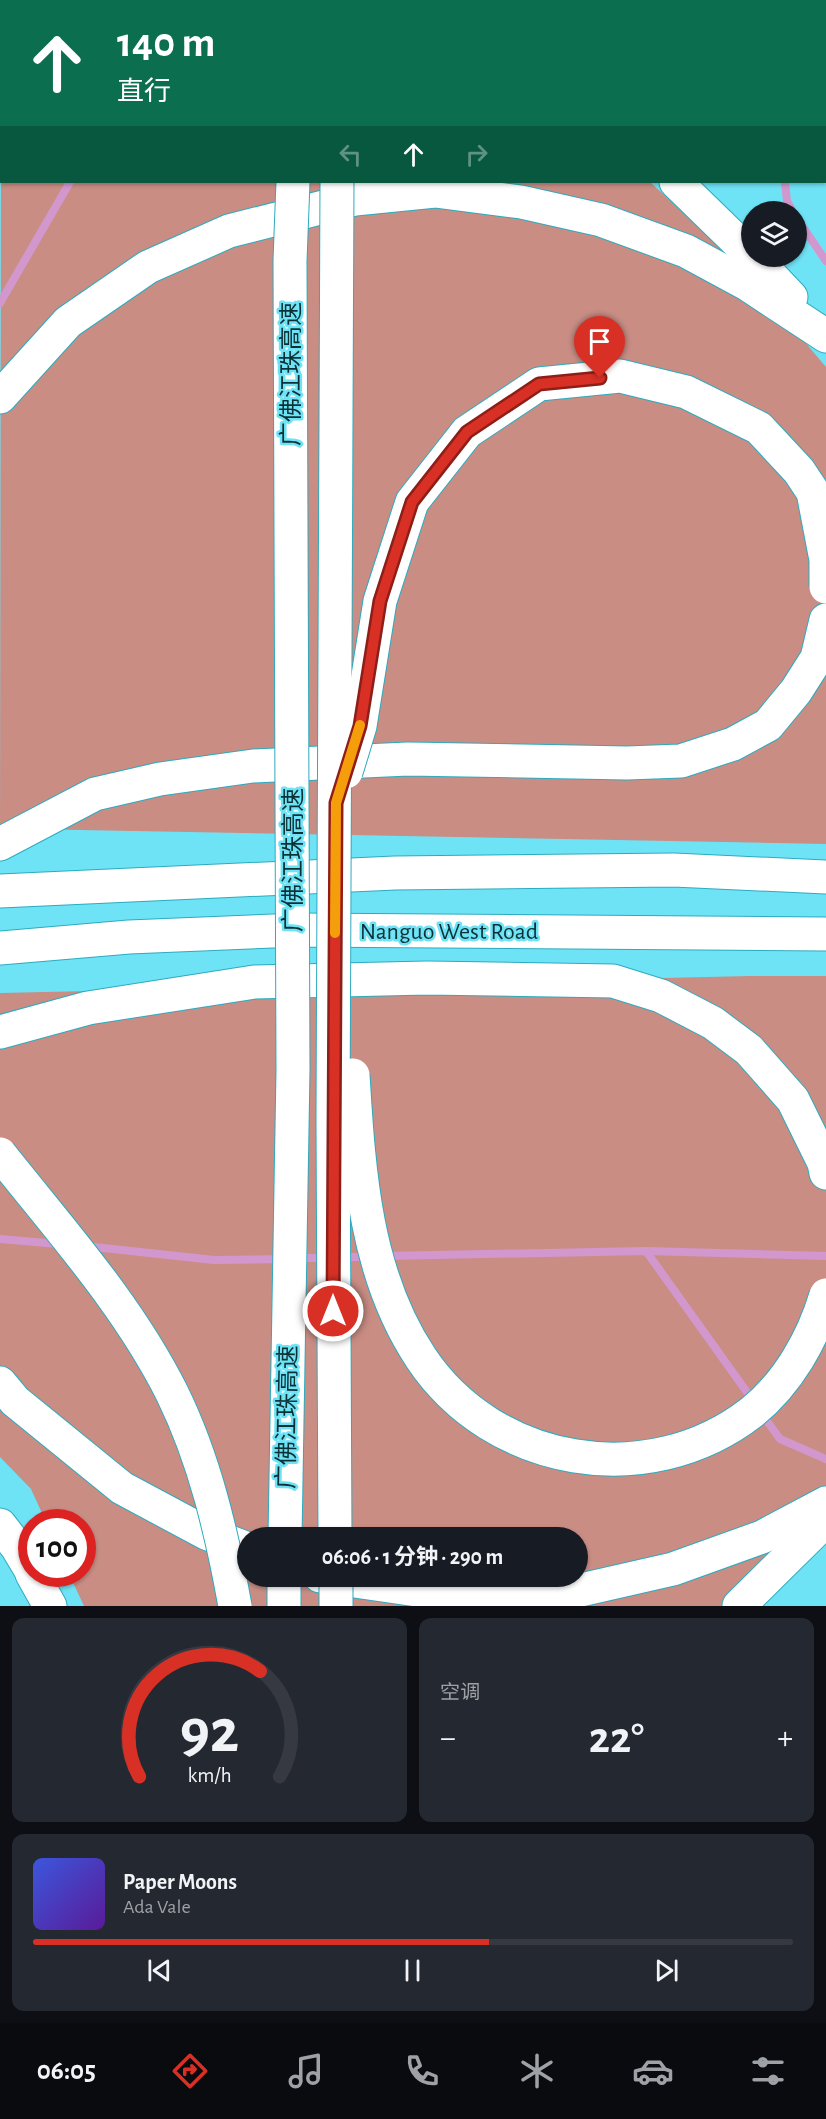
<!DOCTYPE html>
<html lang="zh">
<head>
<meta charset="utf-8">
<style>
  :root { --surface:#171b24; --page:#242831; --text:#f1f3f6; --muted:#9ea1a6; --line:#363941; --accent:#d93025 }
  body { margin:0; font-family:"Alegreya Sans","Noto Sans SC",sans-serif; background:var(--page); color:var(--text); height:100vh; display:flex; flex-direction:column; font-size:22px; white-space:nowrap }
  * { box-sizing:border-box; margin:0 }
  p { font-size:20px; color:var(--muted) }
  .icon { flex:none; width:33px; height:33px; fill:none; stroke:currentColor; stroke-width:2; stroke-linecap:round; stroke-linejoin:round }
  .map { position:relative; height:1606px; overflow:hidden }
  .details { display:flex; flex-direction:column; gap:12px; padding:12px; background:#0d0f14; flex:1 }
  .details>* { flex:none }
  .guide { position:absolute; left:0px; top:0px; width:826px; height:183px; box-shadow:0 2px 4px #0004; background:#0b6e4f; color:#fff; overflow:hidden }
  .controls { position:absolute; left:741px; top:201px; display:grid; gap:12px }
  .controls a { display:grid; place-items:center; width:66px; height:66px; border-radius:50%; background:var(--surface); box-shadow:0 2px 4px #0004; font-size:30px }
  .speed { position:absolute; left:18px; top:1509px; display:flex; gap:12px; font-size:30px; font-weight:700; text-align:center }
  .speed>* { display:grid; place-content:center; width:78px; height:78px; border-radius:50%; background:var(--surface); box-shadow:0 2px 4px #0004; line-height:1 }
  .speed .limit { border:9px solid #d22; background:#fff; color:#111 }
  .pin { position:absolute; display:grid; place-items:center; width:51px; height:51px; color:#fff; margin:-62px -26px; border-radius:50% 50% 50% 0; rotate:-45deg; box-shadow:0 0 6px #0007 }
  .pin .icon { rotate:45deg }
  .me { position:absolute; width:66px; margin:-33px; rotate:0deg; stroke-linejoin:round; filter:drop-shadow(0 0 4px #0008) }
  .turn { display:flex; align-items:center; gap:21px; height:126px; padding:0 18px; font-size:27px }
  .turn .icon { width:78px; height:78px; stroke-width:2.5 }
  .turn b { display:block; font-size:42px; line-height:51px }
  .lanes { display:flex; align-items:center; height:57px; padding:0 18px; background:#0003; justify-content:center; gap:30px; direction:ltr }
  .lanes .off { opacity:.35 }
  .big { font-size:45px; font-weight:700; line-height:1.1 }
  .details .tile { flex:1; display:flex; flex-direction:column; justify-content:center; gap:9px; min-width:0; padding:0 21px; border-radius:12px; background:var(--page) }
  .details .dial { align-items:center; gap:0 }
  .dial svg { height:156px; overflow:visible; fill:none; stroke:var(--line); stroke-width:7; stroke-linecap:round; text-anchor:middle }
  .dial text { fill:var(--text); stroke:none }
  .song { display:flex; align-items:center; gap:18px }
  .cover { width:72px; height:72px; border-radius:9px; background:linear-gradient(135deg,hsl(230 70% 55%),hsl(270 70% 35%)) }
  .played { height:6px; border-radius:3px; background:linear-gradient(90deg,var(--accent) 60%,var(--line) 60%) }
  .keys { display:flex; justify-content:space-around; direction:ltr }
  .heat { display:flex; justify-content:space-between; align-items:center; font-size:33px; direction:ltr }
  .details .tiles { flex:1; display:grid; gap:12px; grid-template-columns:1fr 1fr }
  .tile:last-child { grid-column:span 2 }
  .trip { position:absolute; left:237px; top:1527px; width:351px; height:60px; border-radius:30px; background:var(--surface); box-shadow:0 2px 4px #0004; font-weight:700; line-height:60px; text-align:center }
  .tabs { display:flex; height:96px; justify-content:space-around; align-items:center; background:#090b0e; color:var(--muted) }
  .tabs .icon { width:42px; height:42px }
  .tabs .selected { color:var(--accent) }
  .tabs b { font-size:27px; color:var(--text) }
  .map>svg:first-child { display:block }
  .green { fill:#c98d84; fill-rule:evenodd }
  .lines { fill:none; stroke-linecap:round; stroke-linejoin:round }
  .stream { stroke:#d297cd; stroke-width:8 }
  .primary-casing { stroke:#2dabbe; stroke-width:35 }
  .highway-casing { stroke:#2dabbe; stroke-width:35 }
  .primary { stroke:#fff; stroke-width:33 }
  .highway { stroke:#fff; stroke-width:33 }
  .highway-bridge-casing { stroke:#2dabbe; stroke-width:35; stroke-linecap:butt }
  .highway-bridge { stroke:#fff; stroke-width:33 }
  .route-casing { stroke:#8d1f18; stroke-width:15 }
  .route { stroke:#d93025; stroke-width:10 }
  .slow { stroke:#f59e0b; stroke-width:10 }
  .labels { text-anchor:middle; stroke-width:5; stroke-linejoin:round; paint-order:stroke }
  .street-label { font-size:24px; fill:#0b3137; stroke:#6fe3f6 }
</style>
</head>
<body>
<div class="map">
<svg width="826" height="1606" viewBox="0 0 826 1606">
  <rect width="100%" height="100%" fill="#6fe3f6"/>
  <g class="green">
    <polygon points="81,0 502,0 503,1 81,2"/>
    <polygon points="1,108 2,182 650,182 736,261 826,367 826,844 25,829 0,831"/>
    <path d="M750,976h76v534l-102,96h-640l-15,-32h13v-52h-36l-15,-33 -31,-32v-464zM248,1538h330v38h-330z"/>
  </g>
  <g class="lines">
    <g class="stream">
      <polyline points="771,0 772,2"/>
      <polyline points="175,2 175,0"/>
      <polyline points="785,182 787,201 793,212"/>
      <polyline points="796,217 826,261"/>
      <polyline points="0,303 70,182"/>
      <polyline points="0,1239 58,1244"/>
      <polyline points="85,1246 214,1260 282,1259"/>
      <polyline points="646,1251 826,1256"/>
      <polyline points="384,1256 646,1251 754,1402"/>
      <polyline points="342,1257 369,1257"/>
      <polyline points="297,1258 327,1258"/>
      <polyline points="762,1414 780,1439 826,1459"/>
    </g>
    <g class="primary-casing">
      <g id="primary">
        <polyline points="0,891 395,873 674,870 826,877"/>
        <polyline points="0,948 129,937 299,930 826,934"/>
      </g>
    </g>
    <g class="highway-casing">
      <g id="highway">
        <polyline points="520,0 521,2"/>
        <polyline points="38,2 39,0"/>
        <polyline points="298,2 298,0"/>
        <polyline points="338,2 338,0"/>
        <polyline points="0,75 2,72"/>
        <polyline points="676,182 752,256"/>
        <polyline points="752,256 791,297"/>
        <polyline points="0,397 68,322 148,267 229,231 355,199 435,191 521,202 601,220 686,251 747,284 826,336"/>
        <polyline points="0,844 95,794 160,779 253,766 408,759 627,763 681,761 733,744 768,725 796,691 817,658 826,620"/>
        <polyline points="0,1032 88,1008 254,982 427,978 613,981 661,996 713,1023 749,1050 793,1100 824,1163 826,1173"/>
        <polyline points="0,1383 15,1401 122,1488 206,1533 248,1549"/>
        <polyline points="0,1525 17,1547 32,1572"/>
        <polyline points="32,1574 50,1606"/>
        <polyline points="320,1576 452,1595 563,1594 673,1569 762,1537 826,1503"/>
        <polyline points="284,1606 284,1576"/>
        <polyline points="739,1606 826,1520"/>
      </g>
    </g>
    <use href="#primary" class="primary"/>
    <use href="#highway" class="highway"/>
    <g class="highway-bridge-casing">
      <g id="highway-bridge">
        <polyline points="346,772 360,726 380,601 412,502 467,432 539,384 620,376 686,392 759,428 799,471 813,492 826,560 826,587"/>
        <path d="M353,1075c6,97 12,199 68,283 72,108 227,135 331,54 36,-29 61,-73 74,-117"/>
        <path d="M0,1154c61,77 128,151 172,239 33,67 50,141 63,213"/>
        <polyline points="285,1538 293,1070 290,261 293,182"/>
        <polyline points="335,1538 333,1120 337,182"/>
        <polyline points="336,1576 336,1606"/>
      </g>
    </g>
    <use href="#highway-bridge" class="highway-bridge"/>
  </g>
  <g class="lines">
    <g class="route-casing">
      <polyline id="route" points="333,1311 336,803 360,726 380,601 412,502 467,432 539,384 600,378"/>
    </g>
    <use href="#route" class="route"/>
    <polyline class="slow" points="335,933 336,803 360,725"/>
  </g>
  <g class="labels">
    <g class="street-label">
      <text transform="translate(291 374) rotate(-90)" y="8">广佛江珠高速</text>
      <text transform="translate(293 860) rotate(-90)" y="8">广佛江珠高速</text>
      <text x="449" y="939">Nanguo West Road</text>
      <text transform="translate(287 1417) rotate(-89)" y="8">广佛江珠高速</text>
    </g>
  </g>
</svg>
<div class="controls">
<a><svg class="icon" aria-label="layers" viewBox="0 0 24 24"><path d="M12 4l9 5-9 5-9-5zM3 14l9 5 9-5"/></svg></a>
</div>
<div class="speed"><div class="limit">100</div></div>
<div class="pin" style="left:600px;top:378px;background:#d93025"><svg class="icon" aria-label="arrive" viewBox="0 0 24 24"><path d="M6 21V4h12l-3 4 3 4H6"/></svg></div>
<svg class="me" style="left:333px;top:1311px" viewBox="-20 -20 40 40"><circle r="17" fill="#d93025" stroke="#fff" stroke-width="3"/><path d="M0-11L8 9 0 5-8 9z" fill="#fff"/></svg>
<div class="trip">06:06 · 1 分钟 · 290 m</div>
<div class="guide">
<div class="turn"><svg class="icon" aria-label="ahead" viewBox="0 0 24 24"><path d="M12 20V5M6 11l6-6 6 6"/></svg><div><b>140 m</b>直行</div></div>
<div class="lanes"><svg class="icon off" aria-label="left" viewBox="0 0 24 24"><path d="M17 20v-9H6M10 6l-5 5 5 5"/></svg><svg class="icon" aria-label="ahead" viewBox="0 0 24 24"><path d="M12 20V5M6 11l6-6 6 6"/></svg><svg class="icon off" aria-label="right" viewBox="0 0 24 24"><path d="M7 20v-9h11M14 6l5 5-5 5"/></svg></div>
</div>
</div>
<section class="details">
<div class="tiles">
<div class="tile dial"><svg viewBox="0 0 100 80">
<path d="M14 69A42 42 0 1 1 86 69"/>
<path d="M14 69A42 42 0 0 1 76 15" stroke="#d93025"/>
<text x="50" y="56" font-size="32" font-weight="700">92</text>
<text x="50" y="72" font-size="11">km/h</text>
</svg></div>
<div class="tile"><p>空调</p>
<div class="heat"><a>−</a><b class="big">22°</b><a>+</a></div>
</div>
<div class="tile">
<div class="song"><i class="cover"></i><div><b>Paper Moons</b><p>Ada Vale</p></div></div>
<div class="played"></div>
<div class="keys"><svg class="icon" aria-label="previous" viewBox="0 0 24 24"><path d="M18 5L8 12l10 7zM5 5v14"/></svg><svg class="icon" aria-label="pause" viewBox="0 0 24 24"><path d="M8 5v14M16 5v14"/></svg><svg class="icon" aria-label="next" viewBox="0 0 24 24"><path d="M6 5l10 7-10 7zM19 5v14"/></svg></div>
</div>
</div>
</section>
<nav class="tabs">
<b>06:05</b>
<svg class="icon selected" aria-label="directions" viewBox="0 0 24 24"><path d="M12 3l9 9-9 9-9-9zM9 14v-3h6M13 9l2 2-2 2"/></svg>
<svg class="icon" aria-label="music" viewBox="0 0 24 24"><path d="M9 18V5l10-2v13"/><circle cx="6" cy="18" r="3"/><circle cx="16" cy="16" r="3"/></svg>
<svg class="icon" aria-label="phone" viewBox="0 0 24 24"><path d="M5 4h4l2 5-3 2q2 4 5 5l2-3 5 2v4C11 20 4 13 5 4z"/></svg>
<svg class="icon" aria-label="climate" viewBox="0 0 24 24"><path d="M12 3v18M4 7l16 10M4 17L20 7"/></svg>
<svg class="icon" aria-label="car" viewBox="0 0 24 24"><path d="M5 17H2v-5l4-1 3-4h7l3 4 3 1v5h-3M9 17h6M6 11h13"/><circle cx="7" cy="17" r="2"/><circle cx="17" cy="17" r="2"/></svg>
<svg class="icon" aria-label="filters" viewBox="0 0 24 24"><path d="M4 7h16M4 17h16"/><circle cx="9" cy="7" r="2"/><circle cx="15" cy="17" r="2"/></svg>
</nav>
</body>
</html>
